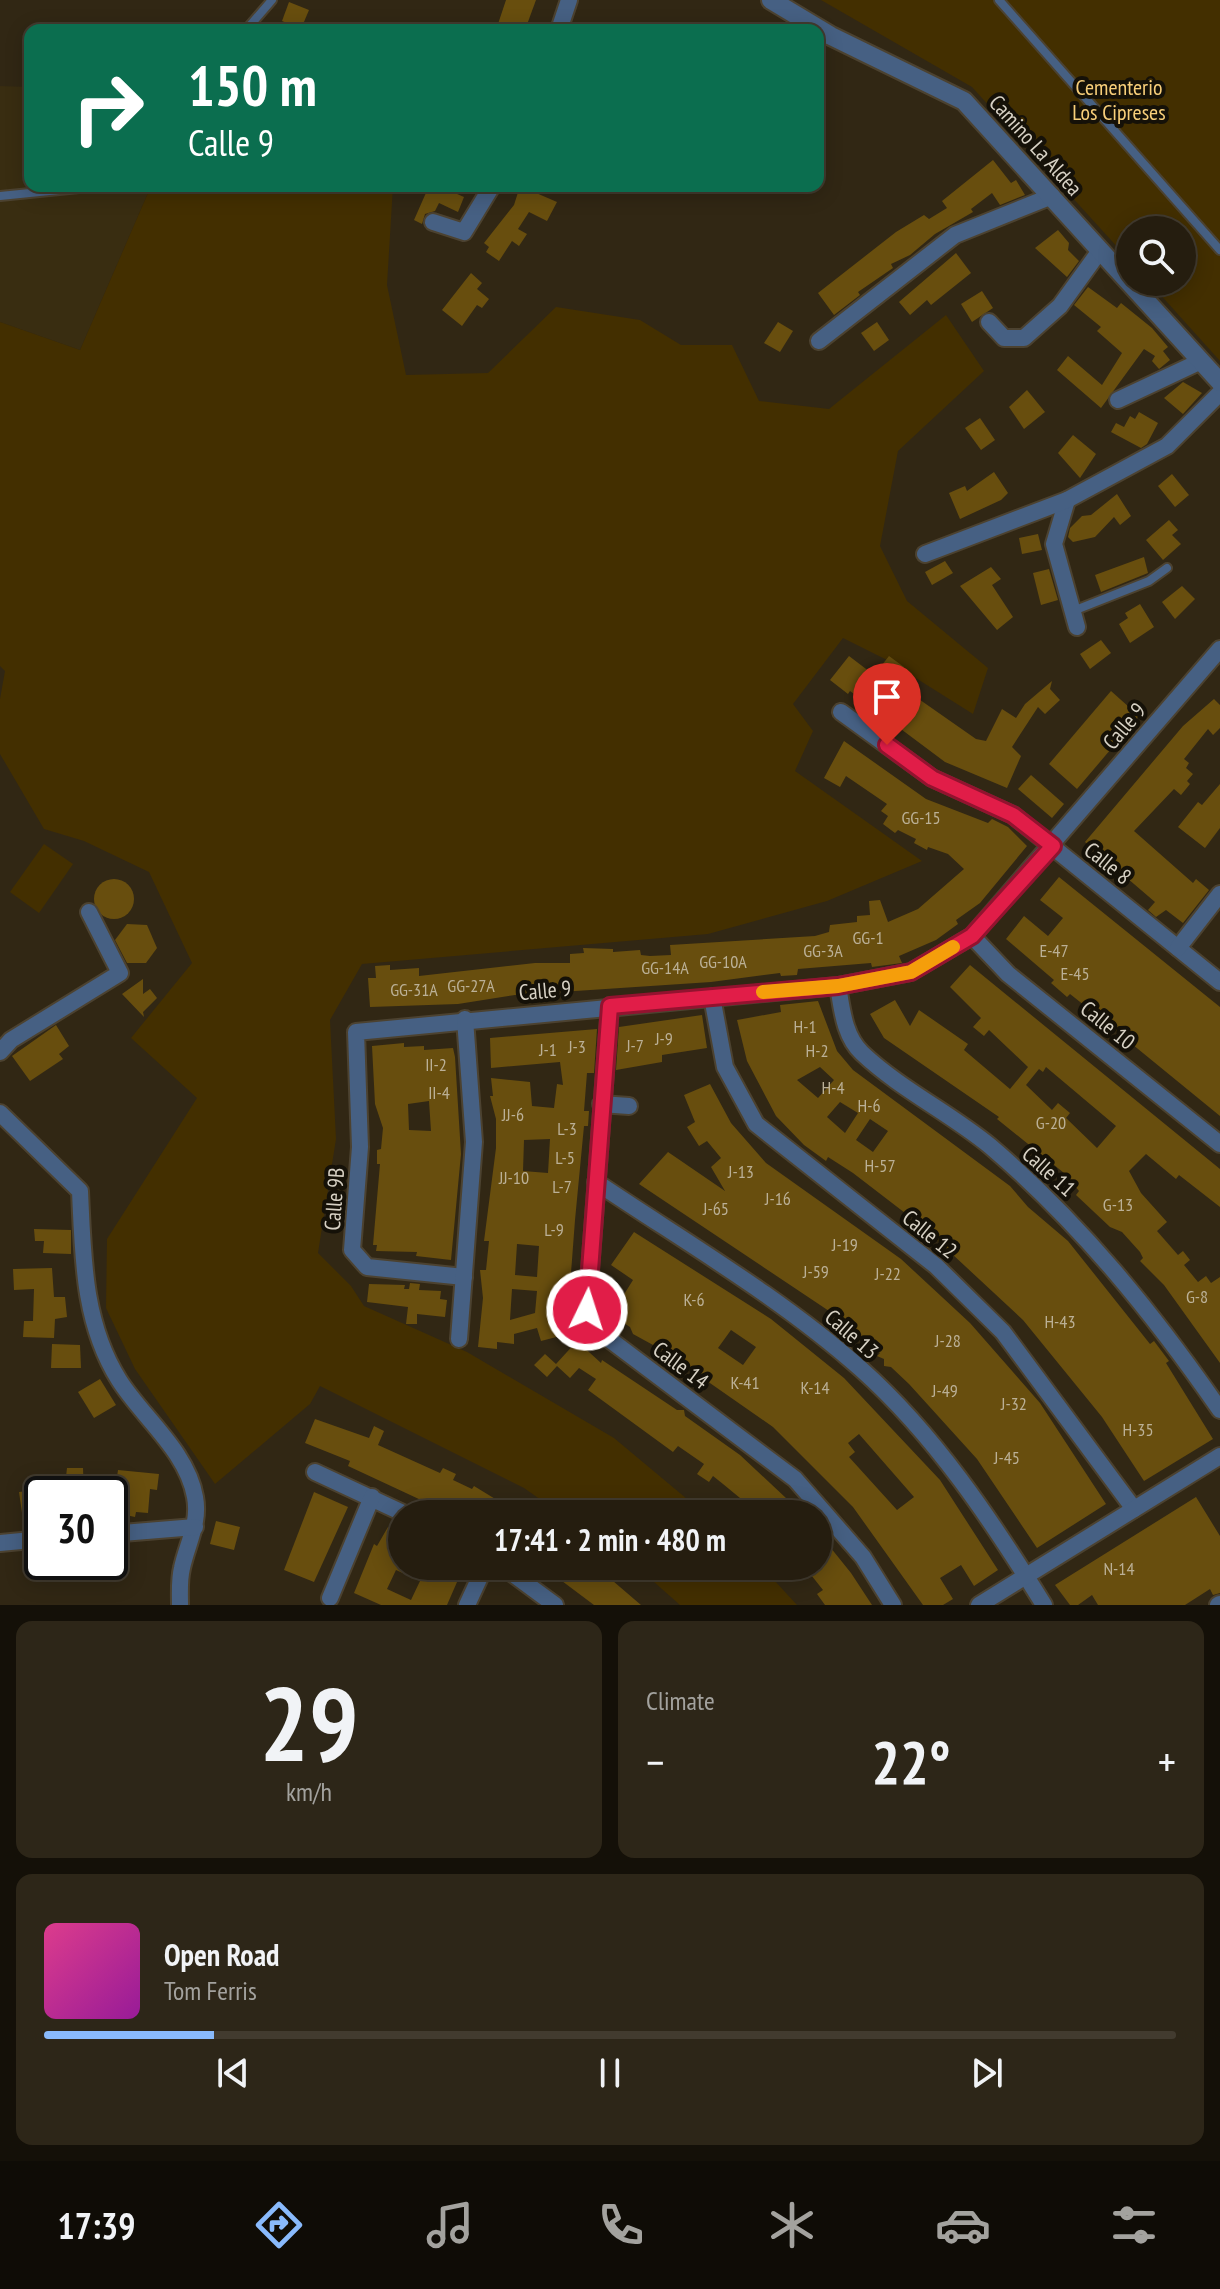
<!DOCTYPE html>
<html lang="en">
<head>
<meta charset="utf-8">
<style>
  :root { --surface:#251d0f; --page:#2d2618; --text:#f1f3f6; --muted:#a3a29e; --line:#423b2f; --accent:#89bafc }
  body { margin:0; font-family:"PT Sans Narrow",sans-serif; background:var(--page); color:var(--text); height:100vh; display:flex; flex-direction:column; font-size:30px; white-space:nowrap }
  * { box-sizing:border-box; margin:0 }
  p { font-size:26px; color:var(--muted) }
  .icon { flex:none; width:44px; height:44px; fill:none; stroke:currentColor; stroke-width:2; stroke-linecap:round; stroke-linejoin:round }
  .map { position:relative; height:1605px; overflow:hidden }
  .details { display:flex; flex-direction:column; gap:16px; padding:16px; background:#141008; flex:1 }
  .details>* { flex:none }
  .hud { position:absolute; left:24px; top:24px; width:800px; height:168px; border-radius:16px; box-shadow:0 4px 20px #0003,0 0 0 2px var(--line); background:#0b6e4f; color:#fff; overflow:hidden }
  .controls { position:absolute; left:1116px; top:216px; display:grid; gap:16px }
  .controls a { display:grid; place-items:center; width:80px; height:80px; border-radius:50%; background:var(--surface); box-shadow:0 4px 20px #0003,0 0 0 2px var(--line); font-size:40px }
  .speed { position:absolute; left:24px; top:1476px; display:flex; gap:16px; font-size:40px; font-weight:700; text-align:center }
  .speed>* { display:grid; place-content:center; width:104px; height:104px; border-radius:50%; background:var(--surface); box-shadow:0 4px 20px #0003,0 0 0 2px var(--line); line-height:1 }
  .speed .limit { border:4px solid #111; border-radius:12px; background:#fff; color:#111 }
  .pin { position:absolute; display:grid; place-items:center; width:68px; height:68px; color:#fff; margin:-82px -34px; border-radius:50% 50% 50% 0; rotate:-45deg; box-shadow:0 0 8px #0007 }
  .pin .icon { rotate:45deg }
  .me { position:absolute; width:88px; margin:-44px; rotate:4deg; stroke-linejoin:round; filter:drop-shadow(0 0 6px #0008) }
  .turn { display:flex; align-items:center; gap:28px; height:168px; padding:0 32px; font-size:36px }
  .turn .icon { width:104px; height:104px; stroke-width:2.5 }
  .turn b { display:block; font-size:56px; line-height:68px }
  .big { font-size:60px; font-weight:700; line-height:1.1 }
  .details .tile { flex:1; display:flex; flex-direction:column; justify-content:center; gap:12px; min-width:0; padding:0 28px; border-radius:16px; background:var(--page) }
  .details .dial { align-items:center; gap:0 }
  .dial b { font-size:104px; line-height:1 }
  .song { display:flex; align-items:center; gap:24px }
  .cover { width:96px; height:96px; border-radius:12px; background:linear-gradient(135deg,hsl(330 70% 55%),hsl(300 70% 35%)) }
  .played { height:8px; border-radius:4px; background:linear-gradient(90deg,var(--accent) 15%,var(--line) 15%) }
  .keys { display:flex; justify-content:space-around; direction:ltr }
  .heat { display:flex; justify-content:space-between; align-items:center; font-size:44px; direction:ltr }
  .details .tiles { flex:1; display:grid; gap:16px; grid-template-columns:1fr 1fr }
  .tile:last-child { grid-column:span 2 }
  .trip { position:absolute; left:388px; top:1500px; width:444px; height:80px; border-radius:40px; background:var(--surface); box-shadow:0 4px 20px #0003,0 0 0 2px var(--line); font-weight:700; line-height:80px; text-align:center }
  .dock { display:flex; height:128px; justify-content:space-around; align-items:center; background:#0f0c06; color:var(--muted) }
  .dock .icon { width:56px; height:56px }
  .dock .current { color:var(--accent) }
  .dock b { font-size:36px; color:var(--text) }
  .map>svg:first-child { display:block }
  .built { fill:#392d11 }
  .green { fill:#432f00 }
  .building { fill:#684e0e; fill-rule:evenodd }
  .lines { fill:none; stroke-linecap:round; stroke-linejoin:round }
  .service-casing { stroke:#4c4230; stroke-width:12 }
  .minor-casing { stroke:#4c4230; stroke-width:20 }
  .tertiary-casing { stroke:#4c4230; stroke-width:22 }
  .service { stroke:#466083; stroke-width:8 }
  .minor { stroke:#466083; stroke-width:16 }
  .tertiary { stroke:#466083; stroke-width:18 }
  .route-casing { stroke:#92132f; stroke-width:20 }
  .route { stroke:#e11d48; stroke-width:14 }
  .slow { stroke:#f59e0b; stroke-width:14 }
  .labels { text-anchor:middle; stroke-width:8; stroke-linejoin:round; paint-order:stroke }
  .number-label { font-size:18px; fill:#bbb096 }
  .park-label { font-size:22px; fill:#f8cf7a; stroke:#151108 }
  .street-label { font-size:22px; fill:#d7d1c4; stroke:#151108 }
</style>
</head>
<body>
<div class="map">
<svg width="1220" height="1605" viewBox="0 0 1220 1605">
  <rect width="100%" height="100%" fill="#312714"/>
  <polygon class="built" points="0,86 30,87 30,186 151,186 80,350 0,322"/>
  <g class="green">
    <polygon points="821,0 1220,0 1220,361 1149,282 1182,282 1182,230 1130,230 1130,261 972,87"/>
    <polygon points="151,186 393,186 387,285 406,375 488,373 556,307 640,320 681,345 732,345 759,401 829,409 946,315 984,371 898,451 880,546 907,601 988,668 973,714 887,660 843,638 793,704 813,731 795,771 922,861 827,901 708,934 362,964 330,1020 336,1139 318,1253 351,1286 364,1306 467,1352 614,1438 705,1514 561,1514 524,1488 320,1386 310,1404 215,1484 135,1369 106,1308 107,1239 197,1098 131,1038 192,963 149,872 84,841 44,829 0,754 0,699 5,671 0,666 0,322 80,350"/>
    <polygon points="44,844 73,864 39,913 10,892"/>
    <polygon points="636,1566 761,1566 797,1605 680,1605"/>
  </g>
  <g class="building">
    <polygon points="506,0 536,0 525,30 496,30"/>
    <polygon points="289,2 309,10 301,29 282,21"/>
    <polygon points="993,160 1011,183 1016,180 1025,195 1000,205 992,193 971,209 973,212 935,234 910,255 891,264 893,268 858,292 860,295 834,315 818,293 896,232 924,215 929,219 947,208 942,201"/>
    <polygon points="429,186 439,186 464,197 458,212 439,203 435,211 425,214 422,224 414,220"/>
    <polygon points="520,186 557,202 547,221 529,212 518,229 527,234 519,246 512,241 499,261 486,252 489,247 484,243 514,205"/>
    <polygon points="1058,230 1069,243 1068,250 1079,261 1067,277 1035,248"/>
    <polygon points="956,253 971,273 931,305 927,300 910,315 899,302"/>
    <polygon points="471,273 482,283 477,289 489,299 482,308 477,305 462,326 442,310"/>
    <polygon points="1088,287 1117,308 1121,303 1152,328 1168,347 1163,351 1170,360 1159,369 1152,361 1155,356 1144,349 1101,408 1057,370 1068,356 1102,385 1122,353 1097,331 1101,327 1074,305"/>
    <polygon points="982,291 993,308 972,322 961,304"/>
    <polygon points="778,322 793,331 780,352 764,343"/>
    <polygon points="877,322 889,340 874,351 861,333"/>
    <polygon points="1183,382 1202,393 1183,414 1164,398"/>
    <polygon points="1027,390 1045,412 1024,429 1009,407"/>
    <polygon points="1139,412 1158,423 1147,444 1141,448 1111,432 1116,423 1124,427 1130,416 1135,419"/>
    <polygon points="980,418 995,440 981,450 965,428"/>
    <polygon points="1073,435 1096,454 1080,478 1058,453"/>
    <polygon points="994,472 1008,493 1001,500 960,519 949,493 965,486 967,491"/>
    <polygon points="1172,474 1189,495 1175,507 1158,486"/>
    <polygon points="1117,494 1131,516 1120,525 1114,517 1095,537 1073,542 1068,537 1070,528 1082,516 1091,515"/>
    <polygon points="1169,520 1178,530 1172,535 1181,544 1163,560 1146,540"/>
    <polygon points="1038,534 1042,550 1022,554 1019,538"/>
    <polygon points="1144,557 1148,573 1101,592 1095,575"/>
    <polygon points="945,561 953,573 932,585 925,572"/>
    <polygon points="991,567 1001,579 992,585 1013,617 997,630 960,586"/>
    <polygon points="1049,569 1058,600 1041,605 1033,573"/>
    <polygon points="1182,586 1195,599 1175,619 1162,602"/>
    <polygon points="1140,604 1154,627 1130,643 1119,624 1128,618 1125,613"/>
    <polygon points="1101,640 1111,653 1090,669 1080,654"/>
    <polygon points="849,656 874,675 889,656 904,667 893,681 976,739 986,741 1002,709 1016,718 1025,704 1052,681 1050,689 1060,700 1045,714 1038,707 1012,747 1021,756 1007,788 945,762 850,691 848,694 830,680"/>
    <polygon points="1111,691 1139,716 1077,789 1049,764"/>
    <polygon points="1214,699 1220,705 1220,728 1213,735 1208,729 1184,759 1189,763 1186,768 1193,774 1187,781 1190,784 1181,795 1174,789 1134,831 1193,883 1196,879 1209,890 1183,923 1166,910 1156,917 1148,910 1155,902 1085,842 1183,726"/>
    <polygon points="844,741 926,799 988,823 992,819 1008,827 1027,846 980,903 956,920 958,924 936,940 899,956 902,963 872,967 871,963 798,969 797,975 781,976 780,973 711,982 515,995 458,1004 370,1007 368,978 376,978 375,966 390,965 390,970 419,968 419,976 535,963 570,963 570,954 584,953 583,948 613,949 613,952 640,950 641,955 650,956 671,955 670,945 815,936 829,932 830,925 857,922 857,916 870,915 869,901 880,900 888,922 918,909 964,869 948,854 928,847 927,850 914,843 916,839 898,830 895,833 883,824 888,816 881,811 887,804 846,776 840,787 824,778"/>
    <polygon points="1031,775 1064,804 1052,818 1018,789"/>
    <polygon points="1220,784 1220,828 1205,848 1178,827 1198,802 1202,805"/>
    <polygon points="1059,877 1220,1007 1220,1116 1094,1013 1070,994 1067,997 1051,983 1054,980 1006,939 1024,916 1048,936 1063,918 1040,900"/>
    <circle cx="114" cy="899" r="20"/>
    <polygon points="127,924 147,925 157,948 146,963 127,963 115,940"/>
    <path d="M970,965l250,204v38l-41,-32 -3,4 -30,-25 -17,17 12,22 26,29 -10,9 21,24 5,-4 7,9 -6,5 14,17 8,-6 5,7 9,-6v86l-56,-78 -24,-24 3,-3 -3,-6 -18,-20 -12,-5 -34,-32 3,-4 -15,-18 -67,-54 2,-2 -115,-79 -14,-24 25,-14 15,26 9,-16 49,34 -4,6 46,39 18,-22 -39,-37 -5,6 -11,-9 8,-9 -31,-31zM1046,1067l70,59 -19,22 -31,-30 4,-5 -12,-10 -6,7 -26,-25 13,-16 4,3z"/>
    <polygon points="143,979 143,994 150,989 157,998 143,1012 144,1017 122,994"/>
    <path d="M818,1001l19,50 16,19 157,116 18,21 40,34 82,103 4,-3 15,20 -3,2 47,76 -69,42 -42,-64 -79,-97 -101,-94 -69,-53 -25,-16 -2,4 -22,-16 -28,-29 -29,-55 -10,-41 44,-8 -1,-7zM820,1067l14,13 -16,18 -21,-18zM840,1102l18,11 -13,20 -18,-16zM870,1119l18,12 -15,21 -17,-12z"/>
    <polygon points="702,1015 707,1048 662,1055 662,1062 616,1070 619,1027"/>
    <polygon points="56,1025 69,1046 59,1054 63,1059 30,1081 12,1056"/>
    <path d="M597,1029l-3,44h-7l-3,38h5l-1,15h-4l-9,94 -7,93 4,20 -31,8 -4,-13 -23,6v10l-17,-2v7l-19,-2 5,-49 -3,-28h6l3,-29h-5l12,-93v-29l-6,-23h3l-2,-18 39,4 2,24 22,2 3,-24 6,1 -3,-23 -69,6 -1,-30zM550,1139l-2,34 -25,-2 1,-31zM517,1244l22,2 -2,31 -22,-2zM512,1289l25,2 -2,22 -25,7z"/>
    <path d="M404,1043v4l20,-1v4l29,-2 2,9 6,97 -10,106 -35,-4 1,-4 -41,-1 1,-6h-4l7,-81h-3v-14l4,-1 2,-21 -8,-24 -3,-58zM429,1101l2,30 -22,-1 -1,-26z"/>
    <polygon points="710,1084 731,1123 766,1163 901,1259 970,1323 1040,1403 1106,1504 1037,1548 977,1459 909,1384 891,1367 884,1366 884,1359 877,1356 880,1353 838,1317 639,1184 668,1152 725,1191 711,1167 721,1158 707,1141 699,1146 687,1127 695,1122 684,1095"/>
    <polygon points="34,1229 71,1230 71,1254 43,1253 44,1241 35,1241"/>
    <path d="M634,1232l137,87 73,59 96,102 58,90 -24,16 -13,-21 -21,13 13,21 -10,6h-20l-70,-98 -80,-80 -109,-76 -31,-17 -3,-7 -19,-12 22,-35 -22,-15zM731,1330l25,17 -13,18 -25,-17zM859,1434l55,63 -17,13 -48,-53 6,-5 -7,-9z"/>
    <polygon points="52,1268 54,1297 65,1297 67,1317 55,1319 54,1338 23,1337 24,1321 33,1321 34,1289 14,1290 13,1269"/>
    <polygon points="410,1283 420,1284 419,1290 441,1291 440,1299 447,1300 445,1317 417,1314 417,1324 406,1324 408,1307 367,1302 369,1284 405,1285 404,1289 409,1289"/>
    <polygon points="577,1341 601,1363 602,1360 677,1410 684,1410 685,1416 740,1455 803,1514 748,1514 736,1502 740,1498 723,1484 713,1476 709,1482 697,1474 704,1464 678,1446 673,1452 588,1390 596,1379 579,1368 570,1378 557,1366 547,1377 534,1365 545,1354 556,1364"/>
    <polygon points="52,1344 80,1345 81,1368 51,1368"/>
    <polygon points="100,1379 116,1405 94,1418 78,1392"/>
    <polygon points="315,1419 369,1438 374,1426 384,1431 378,1445 440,1473 443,1468 456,1474 453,1480 472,1489 474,1486 520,1514 451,1514 348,1466 350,1461 305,1443"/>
    <polygon points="67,1468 83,1468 84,1494 64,1494"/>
    <polygon points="118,1470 159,1474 157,1490 150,1489 148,1513 136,1512 135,1517 116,1513 117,1506 113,1505"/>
    <polygon points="36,1490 37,1497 42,1496 42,1509 22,1513 19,1492"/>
    <polygon points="314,1492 348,1507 314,1582 284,1570"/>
    <polygon points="1196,1497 1220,1536 1220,1593 1213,1595 1210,1589 1185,1605 1098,1605 1092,1595 1078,1605 1070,1605 1055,1585"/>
    <polygon points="216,1521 240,1527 234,1550 210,1544"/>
    <path d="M388,1527l14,6v33h62l-17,39h-66l-27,-12 20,-49 3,2zM396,1570l24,11 -9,19 -24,-11z"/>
    <polygon points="818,1532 851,1573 872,1605 825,1605 817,1594 823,1590 804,1566 818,1566"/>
    <polygon points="542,1566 613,1566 606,1575 641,1605 594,1605"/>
  </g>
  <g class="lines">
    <g class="service-casing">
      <g id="service">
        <polyline points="999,0 1220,250"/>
        <polyline points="246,30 272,0"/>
        <polyline points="0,196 99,186"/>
        <polyline points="1073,611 1149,581 1167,568"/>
      </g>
    </g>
    <g class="minor-casing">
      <g id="minor">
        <polyline points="559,30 569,0"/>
        <polyline points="433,222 464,232 492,186"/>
        <polyline points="989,322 1004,338 1024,338 1060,306 1099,252"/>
        <polyline points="819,341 955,235 1052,196"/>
        <polyline points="1118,400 1199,362"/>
        <polyline points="1067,500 1054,544 1077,627"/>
        <polyline points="925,554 1067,500 1167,446 1220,393"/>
        <polyline points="841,712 932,778 1013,815 1220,982"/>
        <polyline points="972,936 1008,974 1220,1144"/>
        <polyline points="1178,948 1220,894"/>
        <path d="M838,986c4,23 6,50 24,67 38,36 88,60 128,93 90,77 163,167 230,264"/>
        <polyline points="712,997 725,1067 756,1124 936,1266 1003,1332 1134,1509"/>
        <polyline points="610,1006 587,1310 593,1327 795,1479 863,1557 893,1605"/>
        <polyline points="0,1052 11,1040 120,973 89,912"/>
        <polyline points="601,1104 629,1106"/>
        <path d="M0,1113l80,78c3,65 3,132 39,189 24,38 68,71 76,117 5,26 -8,47 -13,71 -3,12 -2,25 -2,37"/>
        <path d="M596,1182c89,60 184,115 265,187 74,66 131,152 183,236"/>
        <polyline points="464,1277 367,1267 352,1250 360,1147 356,1032 838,986 911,972 972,936 1220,649"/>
        <polyline points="459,1339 474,1142 465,1019"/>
        <polyline points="315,1472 405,1514"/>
        <polyline points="110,1534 195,1527"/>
        <polyline points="0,1543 42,1539"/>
        <polyline points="502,1566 555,1605"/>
        <polyline points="330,1598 372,1497"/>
        <polyline points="467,1605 485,1566"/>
        <polyline points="979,1605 1220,1456"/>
        <polyline points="1218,1605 1220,1604"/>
      </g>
    </g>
    <g class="tertiary-casing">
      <polyline id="tertiary" points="771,0 831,36 964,101 1220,382"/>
    </g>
    <use href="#service" class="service"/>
    <use href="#minor" class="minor"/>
    <use href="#tertiary" class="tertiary"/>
  </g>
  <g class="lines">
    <g class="route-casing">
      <polyline id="route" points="587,1310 610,1006 838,986 911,972 972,936 1053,846 1013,815 932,778 887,745"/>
    </g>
    <use href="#route" class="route"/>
    <polyline class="slow" points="763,992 838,986 911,972 953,947"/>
  </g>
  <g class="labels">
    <g class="number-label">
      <text x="921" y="824">GG-15</text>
      <text x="868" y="944">GG-1</text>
      <text x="823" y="957">GG-3A</text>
      <text x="1054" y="957">E-47</text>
      <text x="723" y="968">GG-10A</text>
      <text x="665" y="974">GG-14A</text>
      <text x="1075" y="980">E-45</text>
      <text x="471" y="992">GG-27A</text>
      <text x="414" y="996">GG-31A</text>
      <text x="805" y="1033">H-1</text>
      <text x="664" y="1045">J-9</text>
      <text x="635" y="1052">J-7</text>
      <text x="577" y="1053">J-3</text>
      <text x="548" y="1056">J-1</text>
      <text x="817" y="1057">H-2</text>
      <text x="436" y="1071">II-2</text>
      <text x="833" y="1094">H-4</text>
      <text x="439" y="1099">II-4</text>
      <text x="869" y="1112">H-6</text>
      <text x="513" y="1121">JJ-6</text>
      <text x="1051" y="1129">G-20</text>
      <text x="567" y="1135">L-3</text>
      <text x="565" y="1164">L-5</text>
      <text x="880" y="1172">H-57</text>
      <text x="741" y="1178">J-13</text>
      <text x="514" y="1184">JJ-10</text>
      <text x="562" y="1193">L-7</text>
      <text x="778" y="1205">J-16</text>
      <text x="1118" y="1211">G-13</text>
      <text x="716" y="1215">J-65</text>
      <text x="554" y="1236">L-9</text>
      <text x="845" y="1251">J-19</text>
      <text x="816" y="1278">J-59</text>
      <text x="888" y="1280">J-22</text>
      <text x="1197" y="1303">G-8</text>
      <text x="694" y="1306">K-6</text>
      <text x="1060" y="1328">H-43</text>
      <text x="948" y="1347">J-28</text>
      <text x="745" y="1389">K-41</text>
      <text x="815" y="1394">K-14</text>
      <text x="945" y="1397">J-49</text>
      <text x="1014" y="1410">J-32</text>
      <text x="1138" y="1436">H-35</text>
      <text x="1007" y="1464">J-45</text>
      <text x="1119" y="1575">N-14</text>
    </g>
    <g class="park-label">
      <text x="1119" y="95">Cementerio<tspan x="1119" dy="25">Los Cipreses</tspan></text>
    </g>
    <g class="street-label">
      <text transform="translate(1036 145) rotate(48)" y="8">Camino La Aldea</text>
      <text transform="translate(1124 726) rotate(-50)" y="8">Calle 9</text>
      <text transform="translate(1108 863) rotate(39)" y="8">Calle 8</text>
      <text transform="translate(545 990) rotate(-5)" y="8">Calle 9</text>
      <text transform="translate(1108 1025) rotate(39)" y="8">Calle 10</text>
      <text transform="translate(1049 1171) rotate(42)" y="8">Calle 11</text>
      <text transform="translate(334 1199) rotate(-86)" y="8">Calle 9B</text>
      <text transform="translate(930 1234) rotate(39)" y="8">Calle 12</text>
      <text transform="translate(852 1334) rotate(41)" y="8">Calle 13</text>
      <text transform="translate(681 1365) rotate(37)" y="8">Calle 14</text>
    </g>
  </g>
</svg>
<div class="controls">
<a><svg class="icon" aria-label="search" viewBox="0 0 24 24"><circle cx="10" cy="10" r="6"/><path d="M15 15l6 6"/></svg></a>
</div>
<div class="speed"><div class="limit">30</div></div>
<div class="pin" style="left:887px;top:745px;background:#d93025"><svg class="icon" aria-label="arrive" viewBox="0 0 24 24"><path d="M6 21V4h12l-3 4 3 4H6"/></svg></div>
<svg class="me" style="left:587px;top:1310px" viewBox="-20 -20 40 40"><circle r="17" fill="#e11d48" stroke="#fff" stroke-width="3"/><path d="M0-11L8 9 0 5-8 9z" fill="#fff"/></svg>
<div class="trip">17:41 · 2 min · 480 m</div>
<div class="hud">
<div class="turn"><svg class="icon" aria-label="right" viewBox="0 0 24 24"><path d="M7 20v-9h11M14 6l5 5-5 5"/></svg><div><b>150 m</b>Calle 9</div></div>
</div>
</div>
<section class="details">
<div class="tiles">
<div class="tile dial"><b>29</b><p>km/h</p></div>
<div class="tile"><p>Climate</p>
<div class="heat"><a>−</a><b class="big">22°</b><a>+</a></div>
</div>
<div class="tile">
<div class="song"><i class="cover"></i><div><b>Open Road</b><p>Tom Ferris</p></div></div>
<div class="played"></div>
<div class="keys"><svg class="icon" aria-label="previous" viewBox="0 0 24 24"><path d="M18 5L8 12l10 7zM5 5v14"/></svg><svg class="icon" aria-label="pause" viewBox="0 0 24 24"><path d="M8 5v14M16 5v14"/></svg><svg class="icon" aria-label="next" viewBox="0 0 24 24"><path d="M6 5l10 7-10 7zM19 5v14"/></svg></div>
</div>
</div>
</section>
<nav class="dock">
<b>17:39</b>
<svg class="icon current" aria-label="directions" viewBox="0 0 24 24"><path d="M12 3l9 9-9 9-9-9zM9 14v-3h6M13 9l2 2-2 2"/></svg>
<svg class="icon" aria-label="music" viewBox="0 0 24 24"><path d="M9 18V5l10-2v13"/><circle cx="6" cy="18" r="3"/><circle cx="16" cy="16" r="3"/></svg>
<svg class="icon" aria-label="phone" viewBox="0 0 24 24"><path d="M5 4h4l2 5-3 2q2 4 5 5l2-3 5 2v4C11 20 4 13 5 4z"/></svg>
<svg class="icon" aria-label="climate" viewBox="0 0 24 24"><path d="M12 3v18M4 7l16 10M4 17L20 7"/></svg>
<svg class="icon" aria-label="car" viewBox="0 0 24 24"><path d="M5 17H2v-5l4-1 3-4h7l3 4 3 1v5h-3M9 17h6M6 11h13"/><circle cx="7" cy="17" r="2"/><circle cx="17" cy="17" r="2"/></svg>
<svg class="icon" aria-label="filters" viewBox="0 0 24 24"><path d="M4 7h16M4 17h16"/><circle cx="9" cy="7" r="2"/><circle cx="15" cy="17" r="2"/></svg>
</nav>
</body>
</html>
